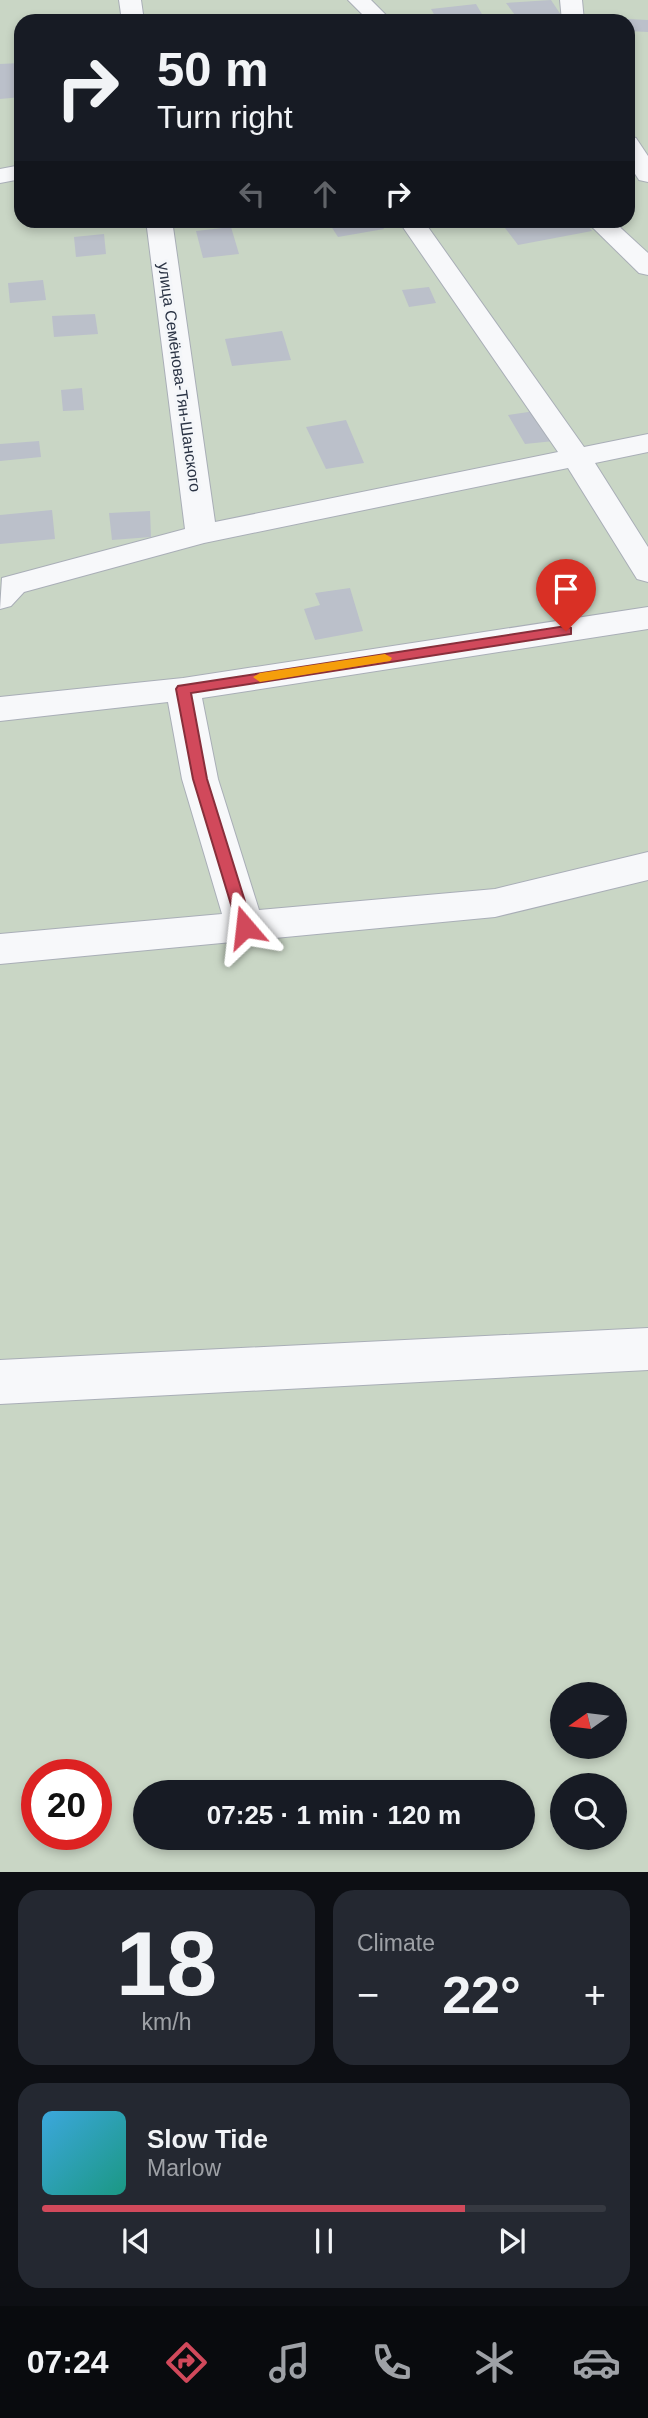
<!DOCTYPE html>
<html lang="en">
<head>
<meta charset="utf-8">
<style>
  :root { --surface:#171b24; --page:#242831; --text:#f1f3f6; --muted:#9ea1a6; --line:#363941; --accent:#d1495b }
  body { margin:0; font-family:Helvetica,sans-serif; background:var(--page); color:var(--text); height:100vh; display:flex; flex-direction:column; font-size:26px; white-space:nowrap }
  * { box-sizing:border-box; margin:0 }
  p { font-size:23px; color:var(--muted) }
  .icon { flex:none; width:38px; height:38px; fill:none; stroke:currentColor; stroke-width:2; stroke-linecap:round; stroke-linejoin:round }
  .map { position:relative; height:1872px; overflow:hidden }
  .panel { display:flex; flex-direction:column; gap:18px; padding:18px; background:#0d0f14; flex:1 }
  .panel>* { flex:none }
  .guide { position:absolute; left:14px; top:14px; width:621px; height:214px; border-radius:21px; box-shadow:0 4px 10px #0003; background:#171b24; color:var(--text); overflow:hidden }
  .needle { width:46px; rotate:256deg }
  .controls { position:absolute; left:550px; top:1682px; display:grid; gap:14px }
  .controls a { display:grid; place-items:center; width:77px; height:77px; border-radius:50%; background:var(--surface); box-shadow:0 4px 10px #0003; font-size:35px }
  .speed { position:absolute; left:21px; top:1759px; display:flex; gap:14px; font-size:35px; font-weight:700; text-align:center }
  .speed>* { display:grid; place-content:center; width:91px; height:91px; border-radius:50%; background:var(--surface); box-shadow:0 4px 10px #0003; line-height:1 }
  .speed .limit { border:10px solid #d22; background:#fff; color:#111 }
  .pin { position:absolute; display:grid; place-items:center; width:60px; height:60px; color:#fff; margin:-72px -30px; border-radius:50% 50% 50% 0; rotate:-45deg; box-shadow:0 0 7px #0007 }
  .pin .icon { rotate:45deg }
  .me { position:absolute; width:77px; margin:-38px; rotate:343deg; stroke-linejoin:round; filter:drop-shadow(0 0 5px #0008) }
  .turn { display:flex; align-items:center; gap:24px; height:147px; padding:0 28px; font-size:32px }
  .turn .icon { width:91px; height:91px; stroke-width:2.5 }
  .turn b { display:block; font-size:49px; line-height:60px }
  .lanes { display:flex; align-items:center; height:66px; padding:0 28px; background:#0003; justify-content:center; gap:35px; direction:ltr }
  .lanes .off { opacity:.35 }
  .big { font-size:52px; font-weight:700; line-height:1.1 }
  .panel .widget { flex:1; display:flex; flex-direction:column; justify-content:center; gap:10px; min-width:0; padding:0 24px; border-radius:21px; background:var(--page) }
  .panel .dial { align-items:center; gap:0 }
  .dial b { font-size:91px; line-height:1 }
  .song { display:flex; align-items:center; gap:21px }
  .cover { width:84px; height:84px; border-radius:10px; background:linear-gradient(135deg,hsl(200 70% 55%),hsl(170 70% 35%)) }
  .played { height:7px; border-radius:4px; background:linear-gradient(90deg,var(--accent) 75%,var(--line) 75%) }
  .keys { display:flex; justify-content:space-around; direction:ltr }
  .heat { display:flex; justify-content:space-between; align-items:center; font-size:38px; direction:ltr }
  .panel .tiles { flex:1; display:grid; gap:18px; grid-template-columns:1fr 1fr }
  .widget:last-child { grid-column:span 2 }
  .trip { position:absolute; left:133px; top:1780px; width:402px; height:70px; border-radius:35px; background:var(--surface); box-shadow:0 4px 10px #0003; font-weight:700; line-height:70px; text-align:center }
  .tabs { display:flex; height:112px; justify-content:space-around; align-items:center; background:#090b0e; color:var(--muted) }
  .tabs .icon { width:49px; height:49px }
  .tabs .current { color:var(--accent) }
  .tabs b { font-size:32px; color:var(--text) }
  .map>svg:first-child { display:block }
  .green { fill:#c9d6c5; fill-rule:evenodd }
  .building { fill:#bbc0ca }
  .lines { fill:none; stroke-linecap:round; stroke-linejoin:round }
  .minor-casing { stroke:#a9aeb7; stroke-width:2 }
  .minor { fill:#f7f8fa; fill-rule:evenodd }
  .route { fill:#d1495b; stroke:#882f3b; stroke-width:2 }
  .slow { fill:#f59e0b }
  .labels { text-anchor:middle; stroke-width:6; stroke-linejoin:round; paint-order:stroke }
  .far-street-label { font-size:16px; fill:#2b3445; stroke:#f4f6f9 }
</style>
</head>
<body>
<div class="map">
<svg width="648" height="1872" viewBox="0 0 648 1872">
  <rect width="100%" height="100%" fill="#e4e7ec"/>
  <path class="green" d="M0,0h648v1872h-648zM21,21h607v199h-607zM562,1694h52v52h-52zM37,1774h59v60h-59zM562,1785h52v53h-52zM145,1792h378v46h-378z"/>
  <g class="building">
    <polygon points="551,0 561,15 518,19 506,3"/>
    <polygon points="476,4 486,21 438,21 431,9"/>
    <polygon points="241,15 243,21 215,21 213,17"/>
    <polygon points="628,19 648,20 648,32 628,31"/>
    <polygon points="21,63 21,97 0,99 0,64"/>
    <polygon points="327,220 379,220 384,229 338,237"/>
    <polygon points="499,220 583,220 592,231 518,245"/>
    <polygon points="231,227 239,254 203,258 196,231"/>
    <polygon points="104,234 106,254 76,257 74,237"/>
    <polygon points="43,280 46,300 10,303 8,283"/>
    <polygon points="429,287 436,303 409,307 402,290"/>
    <polygon points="95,314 98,334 54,337 52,316"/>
    <polygon points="282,331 291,360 232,366 225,339"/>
    <polygon points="82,388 84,410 63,411 61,390"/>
    <polygon points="535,411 554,441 525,444 508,415"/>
    <polygon points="346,420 364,463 326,469 306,427"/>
    <polygon points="39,441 41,457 0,461 0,444"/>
    <polygon points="52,510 55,539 0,544 0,515"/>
    <polygon points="150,511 151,537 112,540 109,513"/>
    <polygon points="350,588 363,631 315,640 304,609 320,605 315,593"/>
  </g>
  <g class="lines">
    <g class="minor-casing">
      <g id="minor">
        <polygon points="119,0 141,0 144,21 122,21"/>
        <polygon points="348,0 371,0 392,21 369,21"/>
        <polygon points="560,0 582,0 584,21 562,21"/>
        <polygon points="628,136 636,138 648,156 648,182 639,180 628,163"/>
        <polygon points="21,165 21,179 0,183 0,169"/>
        <polygon points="146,220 172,220 215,522 558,452 398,220 423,220 584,447 648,434 648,452 595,463 648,547 648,582 637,579 568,468 204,543 24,592 11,606 0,609 2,578 185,529"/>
        <polygon points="585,220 612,220 648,253 648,275 639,273"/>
        <polygon points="648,607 648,629 202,698 218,779 259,910 495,889 648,852 648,880 495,917 0,964 0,934 222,914 182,779 168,702 0,721 0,697 183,678"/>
        <polygon points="648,1328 648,1370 0,1404 0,1360"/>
      </g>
    </g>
    <use href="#minor" class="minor"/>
  </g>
  <polygon class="route" points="566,626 571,628 571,634 191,693 207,779 253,927 245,933 239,931 193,779 176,689 178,686"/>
  <polygon class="slow" points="385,654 392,658 390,661 260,682 253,677 260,673"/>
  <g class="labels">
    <g class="far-street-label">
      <text transform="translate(180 377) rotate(82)" y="6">улица Семёнова-Тян-Шанского</text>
    </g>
  </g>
</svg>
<div class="controls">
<a><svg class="needle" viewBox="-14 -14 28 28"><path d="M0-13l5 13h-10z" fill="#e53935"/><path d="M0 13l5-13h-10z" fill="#9ea1a6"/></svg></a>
<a><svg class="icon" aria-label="search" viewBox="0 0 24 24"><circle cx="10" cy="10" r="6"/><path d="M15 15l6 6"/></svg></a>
</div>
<div class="speed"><div class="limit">20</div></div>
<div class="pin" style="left:566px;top:631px;background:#d93025"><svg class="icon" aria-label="arrive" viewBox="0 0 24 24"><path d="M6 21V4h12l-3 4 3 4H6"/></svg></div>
<svg class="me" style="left:245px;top:927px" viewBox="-20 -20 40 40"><path d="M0-17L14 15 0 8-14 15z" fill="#d1495b" stroke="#fff" stroke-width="4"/></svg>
<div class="trip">07:25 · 1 min · 120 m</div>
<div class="guide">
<div class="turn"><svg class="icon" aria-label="right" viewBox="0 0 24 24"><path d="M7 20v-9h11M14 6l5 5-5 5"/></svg><div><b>50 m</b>Turn right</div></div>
<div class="lanes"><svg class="icon off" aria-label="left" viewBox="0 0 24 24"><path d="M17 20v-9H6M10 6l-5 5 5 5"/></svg><svg class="icon off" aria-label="ahead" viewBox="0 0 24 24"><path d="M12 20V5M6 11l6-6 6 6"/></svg><svg class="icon" aria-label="right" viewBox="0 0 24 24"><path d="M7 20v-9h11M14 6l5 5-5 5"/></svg></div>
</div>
</div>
<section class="panel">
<div class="tiles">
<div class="widget dial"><b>18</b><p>km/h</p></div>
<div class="widget"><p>Climate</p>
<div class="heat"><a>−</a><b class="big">22°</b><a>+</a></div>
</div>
<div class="widget">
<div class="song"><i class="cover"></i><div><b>Slow Tide</b><p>Marlow</p></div></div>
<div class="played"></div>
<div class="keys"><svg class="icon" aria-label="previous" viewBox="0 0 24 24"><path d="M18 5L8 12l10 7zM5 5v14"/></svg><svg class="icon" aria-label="pause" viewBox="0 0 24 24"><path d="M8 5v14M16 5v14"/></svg><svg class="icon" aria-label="next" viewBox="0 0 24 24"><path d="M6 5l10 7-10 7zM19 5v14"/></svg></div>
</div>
</div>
</section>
<nav class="tabs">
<b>07:24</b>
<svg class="icon current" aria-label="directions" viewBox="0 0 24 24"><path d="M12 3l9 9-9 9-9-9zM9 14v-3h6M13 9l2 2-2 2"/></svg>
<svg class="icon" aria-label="music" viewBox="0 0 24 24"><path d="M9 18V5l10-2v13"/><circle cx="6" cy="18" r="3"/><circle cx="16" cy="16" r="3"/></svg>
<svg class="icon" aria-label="phone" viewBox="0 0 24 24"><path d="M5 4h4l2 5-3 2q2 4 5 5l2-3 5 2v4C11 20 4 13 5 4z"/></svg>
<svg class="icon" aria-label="climate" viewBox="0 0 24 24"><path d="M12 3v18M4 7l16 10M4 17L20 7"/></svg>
<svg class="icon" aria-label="car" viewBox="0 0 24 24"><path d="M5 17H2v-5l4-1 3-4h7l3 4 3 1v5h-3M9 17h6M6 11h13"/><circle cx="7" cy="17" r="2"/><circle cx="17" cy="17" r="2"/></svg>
</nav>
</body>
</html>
